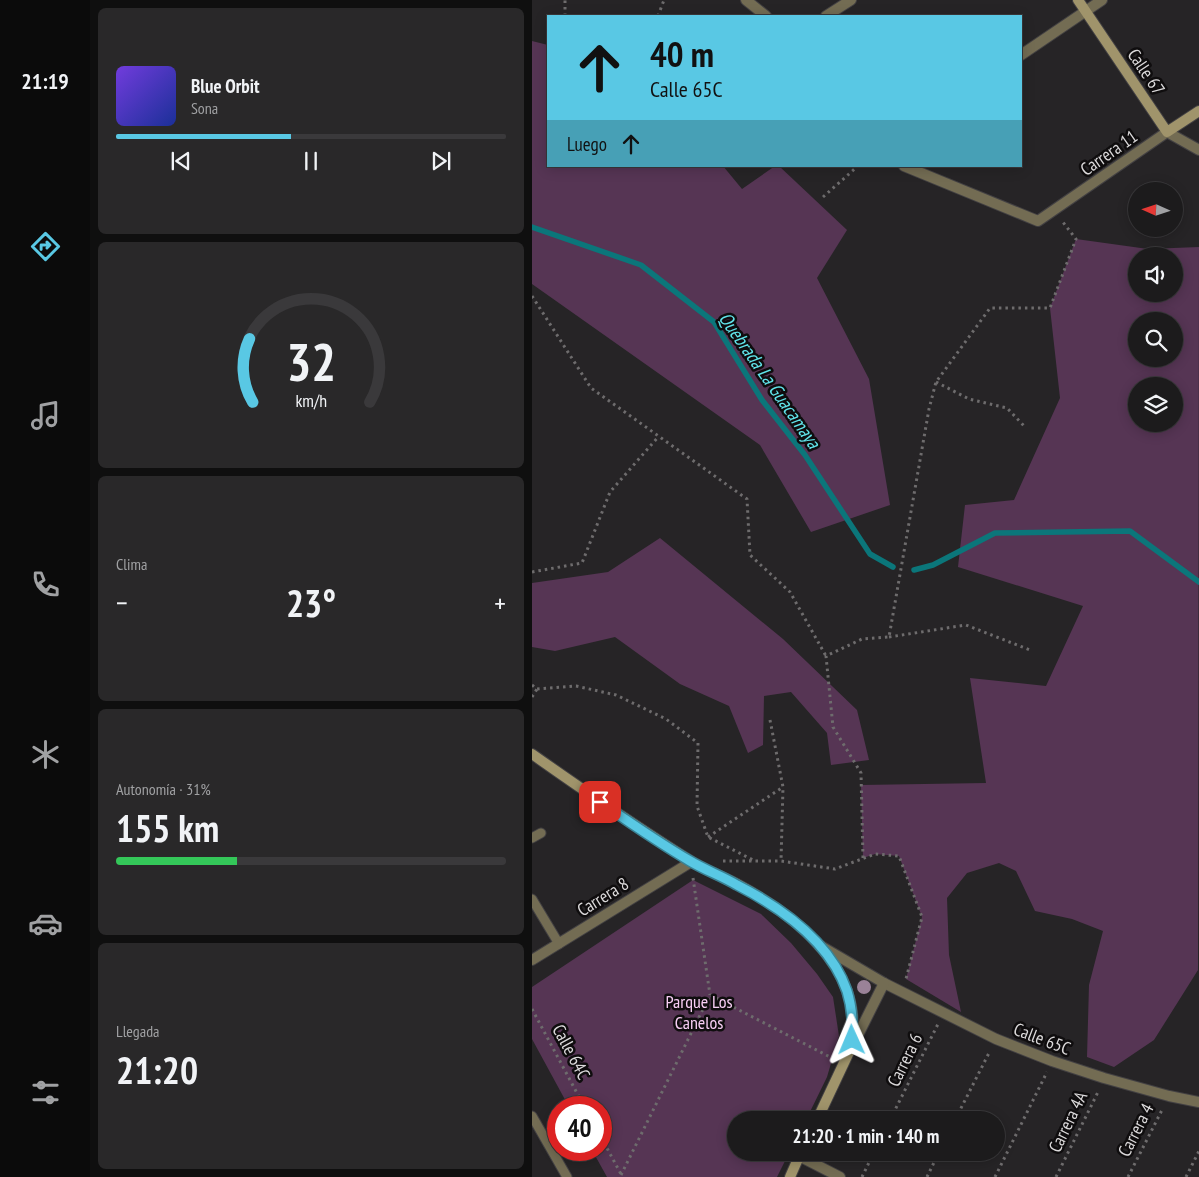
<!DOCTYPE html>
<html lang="es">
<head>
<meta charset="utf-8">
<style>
  :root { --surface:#1c1b1c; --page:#292829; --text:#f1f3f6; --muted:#a0a1a3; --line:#3a393b; --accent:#59c8e4 }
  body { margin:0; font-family:"PT Sans Narrow",sans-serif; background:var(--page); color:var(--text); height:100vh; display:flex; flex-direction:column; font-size:19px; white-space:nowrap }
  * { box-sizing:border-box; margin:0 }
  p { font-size:16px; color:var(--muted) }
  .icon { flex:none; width:28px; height:28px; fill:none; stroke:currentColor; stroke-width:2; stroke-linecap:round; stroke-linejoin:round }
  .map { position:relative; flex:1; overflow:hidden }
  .sheet { display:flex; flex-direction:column; gap:8px; padding:8px; background:#0f0f0f; width:442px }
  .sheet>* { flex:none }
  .guide { position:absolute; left:15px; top:15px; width:475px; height:152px; border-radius:0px; box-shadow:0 2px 12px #0003,0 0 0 1px var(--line); background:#59c8e4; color:#111; overflow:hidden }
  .needle { width:32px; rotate:273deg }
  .tools { position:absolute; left:596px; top:182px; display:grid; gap:10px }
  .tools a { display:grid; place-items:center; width:55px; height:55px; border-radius:50%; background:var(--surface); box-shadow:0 2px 12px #0003,0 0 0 1px var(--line); font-size:25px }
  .speed { position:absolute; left:15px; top:1096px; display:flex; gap:10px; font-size:25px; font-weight:700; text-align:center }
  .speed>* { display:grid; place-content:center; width:65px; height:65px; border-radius:50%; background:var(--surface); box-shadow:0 2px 12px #0003,0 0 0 1px var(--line); line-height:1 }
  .speed .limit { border:8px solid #d22; background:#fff; color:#111 }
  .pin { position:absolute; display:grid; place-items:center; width:42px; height:42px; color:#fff; margin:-21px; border-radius:10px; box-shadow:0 2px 8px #0006 }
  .me { position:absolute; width:55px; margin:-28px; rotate:359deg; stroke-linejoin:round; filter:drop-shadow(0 0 4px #0008) }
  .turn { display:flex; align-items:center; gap:18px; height:105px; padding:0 20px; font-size:22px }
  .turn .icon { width:65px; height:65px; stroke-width:2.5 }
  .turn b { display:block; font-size:35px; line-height:42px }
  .then { display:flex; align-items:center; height:48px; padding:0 20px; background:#0003; gap:10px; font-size:19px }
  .big { font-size:38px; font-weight:700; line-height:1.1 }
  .sheet .card { flex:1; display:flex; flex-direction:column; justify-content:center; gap:8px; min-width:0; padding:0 18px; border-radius:8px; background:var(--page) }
  .sheet .dial { align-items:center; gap:0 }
  .dial svg { height:130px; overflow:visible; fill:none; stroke:var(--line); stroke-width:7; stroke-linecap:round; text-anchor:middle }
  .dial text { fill:var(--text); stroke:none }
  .song { display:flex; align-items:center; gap:15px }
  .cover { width:60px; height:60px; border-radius:8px; background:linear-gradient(135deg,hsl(260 70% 55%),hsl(230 70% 35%)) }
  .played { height:5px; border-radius:2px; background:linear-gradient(90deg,var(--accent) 45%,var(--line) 45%) }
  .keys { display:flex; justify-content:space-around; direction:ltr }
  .heat { display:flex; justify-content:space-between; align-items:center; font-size:28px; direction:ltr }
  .charge { height:8px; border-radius:4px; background:linear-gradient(90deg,#34c759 31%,var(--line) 0) }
  .trip { position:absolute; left:195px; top:1111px; width:278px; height:50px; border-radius:25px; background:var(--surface); box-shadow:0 2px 12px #0003,0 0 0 1px var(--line); font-weight:700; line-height:50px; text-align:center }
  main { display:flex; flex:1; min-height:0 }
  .menu { display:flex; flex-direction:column; width:90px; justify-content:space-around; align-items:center; background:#0b0b0b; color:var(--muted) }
  .menu .icon { width:35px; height:35px }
  .menu .current { color:var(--accent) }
  .menu b { font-size:22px; color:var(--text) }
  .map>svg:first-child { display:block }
  .green { fill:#563554; fill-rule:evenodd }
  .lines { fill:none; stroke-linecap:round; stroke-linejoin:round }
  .stream { stroke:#0b767a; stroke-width:5.5 }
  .lane-casing { stroke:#434143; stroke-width:11 }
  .street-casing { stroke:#434143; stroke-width:12 }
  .secondary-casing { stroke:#434143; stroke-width:12 }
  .path { stroke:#6e6c6d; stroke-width:3; stroke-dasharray:2.5 4; stroke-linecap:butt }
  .lane { stroke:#736c53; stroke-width:9 }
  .street { stroke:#736c53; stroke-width:10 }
  .secondary { stroke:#a0946b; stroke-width:10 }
  .tree { fill:#9a8298 }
  .route-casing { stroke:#3a8294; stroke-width:12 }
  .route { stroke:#59c8e4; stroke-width:9 }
  .labels { text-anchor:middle; stroke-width:5; stroke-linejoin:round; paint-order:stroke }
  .street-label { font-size:18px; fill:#dbd9da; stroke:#0f0d0e }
  .park-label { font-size:18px; fill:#f8cef5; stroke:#0f0d0e }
  .water-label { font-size:19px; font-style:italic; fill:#61e5eb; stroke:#0f0d0e }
</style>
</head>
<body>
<main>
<nav class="menu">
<b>21:19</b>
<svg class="icon current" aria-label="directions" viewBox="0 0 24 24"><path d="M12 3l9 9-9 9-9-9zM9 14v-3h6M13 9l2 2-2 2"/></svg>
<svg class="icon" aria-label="music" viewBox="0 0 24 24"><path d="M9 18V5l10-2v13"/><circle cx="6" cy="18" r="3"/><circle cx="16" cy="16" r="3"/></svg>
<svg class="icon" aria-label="phone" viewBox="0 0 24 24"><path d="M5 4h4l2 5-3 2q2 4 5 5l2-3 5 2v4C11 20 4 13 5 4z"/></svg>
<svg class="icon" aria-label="climate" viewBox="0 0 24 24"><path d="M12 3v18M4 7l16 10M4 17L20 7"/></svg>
<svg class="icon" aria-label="car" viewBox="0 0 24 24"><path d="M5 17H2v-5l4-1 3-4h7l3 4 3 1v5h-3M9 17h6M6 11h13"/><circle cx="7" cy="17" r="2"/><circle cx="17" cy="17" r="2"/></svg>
<svg class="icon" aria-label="filters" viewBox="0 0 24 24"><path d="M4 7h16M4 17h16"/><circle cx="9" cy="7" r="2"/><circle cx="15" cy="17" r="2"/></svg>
</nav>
<section class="sheet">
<div class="card">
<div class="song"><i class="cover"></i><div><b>Blue Orbit</b><p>Sona</p></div></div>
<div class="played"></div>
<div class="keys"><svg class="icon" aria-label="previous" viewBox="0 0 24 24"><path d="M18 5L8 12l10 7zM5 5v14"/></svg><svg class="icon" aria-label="pause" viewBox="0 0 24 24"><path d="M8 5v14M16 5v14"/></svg><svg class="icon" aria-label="next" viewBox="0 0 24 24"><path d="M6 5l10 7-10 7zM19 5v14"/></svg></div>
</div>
<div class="card dial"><svg viewBox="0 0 100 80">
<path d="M14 69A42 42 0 1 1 86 69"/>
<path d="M14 69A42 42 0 0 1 12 30" stroke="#59c8e4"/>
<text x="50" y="56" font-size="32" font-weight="700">32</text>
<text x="50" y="72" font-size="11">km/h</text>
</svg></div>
<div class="card"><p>Clima</p>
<div class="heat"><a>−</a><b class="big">23°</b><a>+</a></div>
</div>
<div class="card"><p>Autonomía · 31%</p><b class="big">155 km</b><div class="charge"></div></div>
<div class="card"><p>Llegada</p><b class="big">21:20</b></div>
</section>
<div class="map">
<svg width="667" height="1177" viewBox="0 0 667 1177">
  <rect width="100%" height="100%" fill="#262426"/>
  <g class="green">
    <polygon points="0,41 16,45 16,166 191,166 210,189 243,166 247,166 315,230 285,278 337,379 358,505 279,532 228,445 0,284"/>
    <path d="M544,239l72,10 51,-2 -1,723 -44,70 -40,27 -27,-10 2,-72 14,-54 -31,-12 -37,-8 -19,-40 -17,-8 -32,10 -20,25 2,57 12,57 -55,-33 16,-62 -23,-61 -24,-2 -12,4 -2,-73 125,-2 -16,-105 76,8 37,-80 -125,-39 7,-62 49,-5 46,-102 -10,-90zM642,256v38h-37v-38zM642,321v38h-37v-38zM642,386v38h-37v-38z"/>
    <polygon points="128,538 251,639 325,710 337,760 299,765 295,733 259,692 232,696 231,745 216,753 197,706 148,684 83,637 23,651 0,647 0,583 76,572"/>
    <polygon points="161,880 229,914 259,943 285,974 301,997 307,1036 295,1077 274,1120 204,1120 204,1152 257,1153 245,1177 75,1177 60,1150 69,1150 69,1108 37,1107 0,1039 0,987"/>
  </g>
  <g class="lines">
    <g class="stream">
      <polyline points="0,227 109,265 182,322 230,400 273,455 338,554 361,567"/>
      <polyline points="382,570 401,565 463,533 598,531 667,582"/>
    </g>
    <g class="lane-casing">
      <g id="lane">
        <polyline points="0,838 9,833"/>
        <polyline points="0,899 27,944"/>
        <polyline points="0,1116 35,1177"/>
      </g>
    </g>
    <g class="street-casing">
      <g id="street">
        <polyline points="214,0 234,16"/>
        <polyline points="294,16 319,0"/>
        <polyline points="489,55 570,0"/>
        <polyline points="372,166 506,221 635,132 667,150"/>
        <polyline points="287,945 352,983 464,1039 520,1061 572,1078 637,1096 667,1102"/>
        <polyline points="0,960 159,862"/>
        <polyline points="319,1049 352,983"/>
        <polyline points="267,1156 308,1177"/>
      </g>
    </g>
    <g class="secondary-casing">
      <g id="secondary">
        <polyline points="546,0 635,132 667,111"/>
        <path d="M0,754c51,36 102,71 154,104 16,11 34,17 51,26 60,32 131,88 113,166l-33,70"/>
        <polyline points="258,1177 269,1152"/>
      </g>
    </g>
    <g class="path">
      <polyline points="33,16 33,0"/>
      <polyline points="126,16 132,0"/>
      <polyline points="291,197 326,166"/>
      <polyline points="0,296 59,388 215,499 218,555 258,592 294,656"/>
      <polyline points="404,382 437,399 475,408 494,428"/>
      <polyline points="0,572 50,563 78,492 127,436"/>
      <polyline points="357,637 434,625 498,650"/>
      <polyline points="0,685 5,689 44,686 84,695 134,719 166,743 165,806 176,837 221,860"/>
      <polyline points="0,697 5,689"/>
      <polyline points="238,720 251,787 249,861"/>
      <polyline points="176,837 251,787"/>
      <polyline points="331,858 329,773 301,727 294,656 330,639 357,637 397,409 404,382 458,308 518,308 544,239 530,221"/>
      <polyline points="191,861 249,861 303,869 343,854 367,856 390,917 374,979"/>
      <polyline points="161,878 178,995"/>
      <polyline points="0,1009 53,1108"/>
      <polyline points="358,1120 406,1024"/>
      <polyline points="423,1120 458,1051"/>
      <polyline points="69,1137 90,1176"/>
      <polyline points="89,1175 178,995 300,1058"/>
      <polyline points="330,1177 342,1152"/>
      <polyline points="395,1177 407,1152"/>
      <polyline points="463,1177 515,1072"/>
      <polyline points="524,1177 567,1090"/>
      <polyline points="596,1177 631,1108"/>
      <polyline points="654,1177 667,1151"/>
    </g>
    <use href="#lane" class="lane"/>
    <use href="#street" class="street"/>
    <use href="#secondary" class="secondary"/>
  </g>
  <circle class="tree" cx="332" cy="987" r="7"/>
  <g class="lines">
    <g class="route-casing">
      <path id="route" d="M68,802c29,20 59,41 90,59 15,9 32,15 47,24 45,23 93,56 110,106 5,16 6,33 5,49"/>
    </g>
    <use href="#route" class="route"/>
  </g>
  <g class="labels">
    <g class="street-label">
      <text transform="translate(614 72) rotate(56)" y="6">Calle 67</text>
      <text transform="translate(577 153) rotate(-35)" y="6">Carrera 11</text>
      <text transform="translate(71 897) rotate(-32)" y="6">Carrera 8</text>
      <text transform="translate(510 1039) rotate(21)" y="6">Calle 65C</text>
      <text transform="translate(39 1052) rotate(62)" y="6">Calle 64C</text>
      <text transform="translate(373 1060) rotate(-64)" y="6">Carrera 6</text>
      <text transform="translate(536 1122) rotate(-64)" y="6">Carrera 4A</text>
      <text transform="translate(604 1130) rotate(-63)" y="6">Carrera 4</text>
    </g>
    <g class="park-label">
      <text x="167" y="1008">Parque Los<tspan x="167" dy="21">Canelos</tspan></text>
    </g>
    <g class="water-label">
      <text transform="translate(238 380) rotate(55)" y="7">Quebrada La Guacamaya</text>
    </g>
  </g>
</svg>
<div class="tools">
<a><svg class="needle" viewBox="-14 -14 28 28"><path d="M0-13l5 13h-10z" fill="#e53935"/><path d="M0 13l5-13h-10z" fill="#a0a1a3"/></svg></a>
<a><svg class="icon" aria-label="sound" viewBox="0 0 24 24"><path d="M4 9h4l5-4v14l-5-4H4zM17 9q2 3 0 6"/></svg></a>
<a><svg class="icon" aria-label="search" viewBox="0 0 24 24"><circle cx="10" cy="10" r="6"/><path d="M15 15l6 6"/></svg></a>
<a><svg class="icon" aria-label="layers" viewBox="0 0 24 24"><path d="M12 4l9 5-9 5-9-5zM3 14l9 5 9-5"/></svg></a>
</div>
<div class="speed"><div class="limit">40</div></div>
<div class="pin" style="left:68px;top:802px;background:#d93025"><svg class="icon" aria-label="arrive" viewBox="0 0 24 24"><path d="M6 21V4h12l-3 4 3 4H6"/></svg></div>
<svg class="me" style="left:320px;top:1040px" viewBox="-20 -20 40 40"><path d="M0-17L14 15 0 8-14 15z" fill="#59c8e4" stroke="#fff" stroke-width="4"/></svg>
<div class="trip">21:20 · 1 min · 140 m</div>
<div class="guide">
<div class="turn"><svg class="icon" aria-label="ahead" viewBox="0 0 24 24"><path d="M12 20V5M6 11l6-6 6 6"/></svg><div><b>40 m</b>Calle 65C</div></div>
<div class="then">Luego<svg class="icon" aria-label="ahead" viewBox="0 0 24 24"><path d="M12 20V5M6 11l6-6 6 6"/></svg></div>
</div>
</div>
</main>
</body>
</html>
